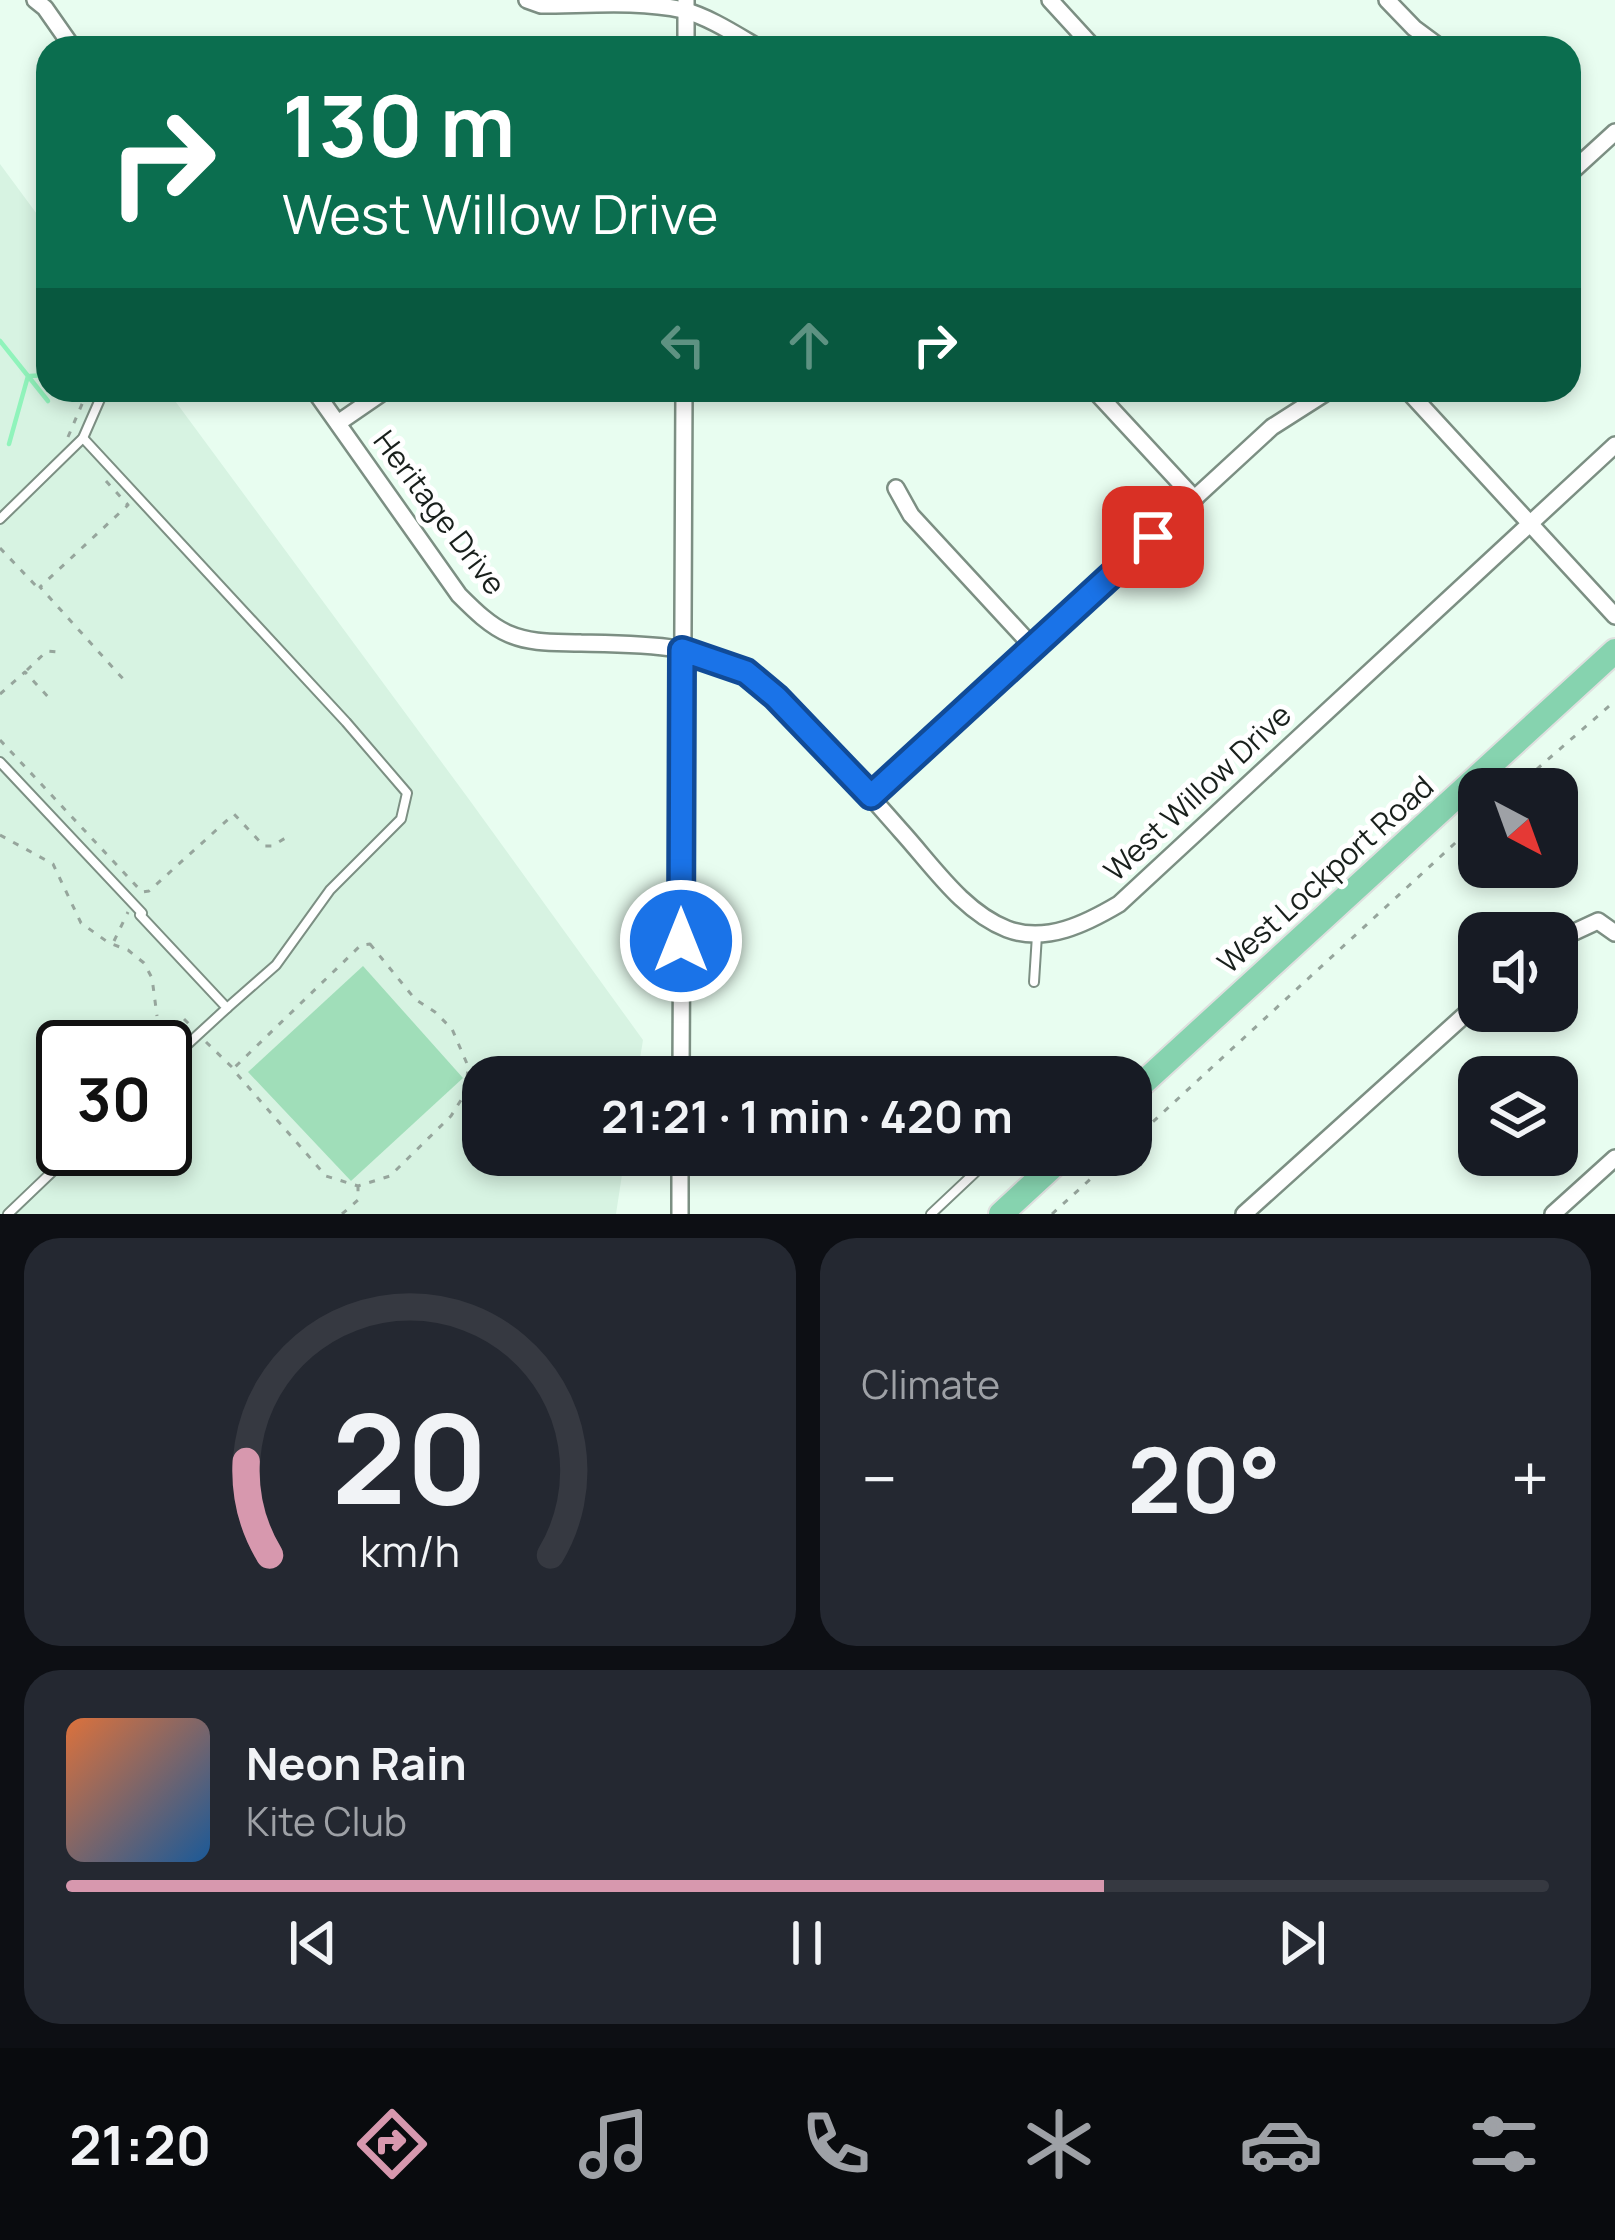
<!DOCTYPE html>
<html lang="en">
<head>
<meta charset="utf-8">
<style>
  :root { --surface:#171b24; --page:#242831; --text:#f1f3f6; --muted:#9ea1a6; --line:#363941; --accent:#d798ae }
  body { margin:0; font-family:Manrope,sans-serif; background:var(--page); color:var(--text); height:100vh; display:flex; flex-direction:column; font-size:45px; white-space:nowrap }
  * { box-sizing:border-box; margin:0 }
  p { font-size:39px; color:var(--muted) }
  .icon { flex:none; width:66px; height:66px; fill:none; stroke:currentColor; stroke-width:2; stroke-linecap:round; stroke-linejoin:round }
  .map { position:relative; height:1214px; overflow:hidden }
  .side { display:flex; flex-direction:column; gap:24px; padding:24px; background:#0d0f14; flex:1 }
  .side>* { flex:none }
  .banner { position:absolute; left:36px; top:36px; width:1545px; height:366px; border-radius:36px; box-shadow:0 6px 18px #0003; background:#0b6e4f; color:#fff; overflow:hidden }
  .needle { width:78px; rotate:139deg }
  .controls { position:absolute; left:1458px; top:768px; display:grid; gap:24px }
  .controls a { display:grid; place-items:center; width:120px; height:120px; border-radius:24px; background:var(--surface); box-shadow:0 6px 18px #0003; font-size:60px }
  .speed { position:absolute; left:36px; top:1020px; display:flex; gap:24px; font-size:60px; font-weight:700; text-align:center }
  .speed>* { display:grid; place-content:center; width:156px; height:156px; border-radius:50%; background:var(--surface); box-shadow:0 6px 18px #0003; line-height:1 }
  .speed .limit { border:6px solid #111; border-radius:18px; background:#fff; color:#111 }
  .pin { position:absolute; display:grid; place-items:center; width:102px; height:102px; color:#fff; margin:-51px; border-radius:24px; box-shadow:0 6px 18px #0006 }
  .me { position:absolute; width:132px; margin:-66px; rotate:0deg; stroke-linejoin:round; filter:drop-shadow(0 0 9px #0008) }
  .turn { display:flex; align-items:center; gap:42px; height:252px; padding:0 48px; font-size:54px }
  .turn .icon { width:156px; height:156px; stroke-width:2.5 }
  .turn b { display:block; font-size:84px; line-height:102px }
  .lanes { display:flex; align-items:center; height:114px; padding:0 48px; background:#0003; justify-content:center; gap:60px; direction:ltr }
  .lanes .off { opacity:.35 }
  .big { font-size:90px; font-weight:700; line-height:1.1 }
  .side .tile { flex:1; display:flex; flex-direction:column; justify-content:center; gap:18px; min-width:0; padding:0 42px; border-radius:36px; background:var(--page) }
  .side .dial { align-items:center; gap:0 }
  .dial svg { height:312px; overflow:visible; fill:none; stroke:var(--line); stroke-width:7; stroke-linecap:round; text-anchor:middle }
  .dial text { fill:var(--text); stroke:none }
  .song { display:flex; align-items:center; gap:36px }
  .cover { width:144px; height:144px; border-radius:18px; background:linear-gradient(135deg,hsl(20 70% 55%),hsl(210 70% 35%)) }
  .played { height:12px; border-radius:6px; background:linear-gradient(90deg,var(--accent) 70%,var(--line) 70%) }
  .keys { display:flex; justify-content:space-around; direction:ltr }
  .heat { display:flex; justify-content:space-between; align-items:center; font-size:66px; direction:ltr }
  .side .tiles { flex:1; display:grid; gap:24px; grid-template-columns:1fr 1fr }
  .tile:last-child { grid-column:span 2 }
  .trip { position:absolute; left:462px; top:1056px; width:690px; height:120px; border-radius:36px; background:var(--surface); box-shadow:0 6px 18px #0003; font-weight:700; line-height:120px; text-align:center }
  .tab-bar { display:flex; height:192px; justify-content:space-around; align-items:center; background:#090b0e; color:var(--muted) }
  .tab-bar .icon { width:84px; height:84px }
  .tab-bar .selected { color:var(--accent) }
  .tab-bar b { font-size:54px; color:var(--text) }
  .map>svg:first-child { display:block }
  .built { fill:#d7f3e2; fill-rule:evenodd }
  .grass { fill:#a0deb9 }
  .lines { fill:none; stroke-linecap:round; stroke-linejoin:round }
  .stream { stroke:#90f3bb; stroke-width:4.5 }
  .lane-casing { stroke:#7c8f83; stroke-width:12 }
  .street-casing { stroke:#7c8f83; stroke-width:20 }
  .primary-casing { stroke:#dfe0df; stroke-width:28 }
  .path { stroke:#96a59c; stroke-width:3; stroke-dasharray:6 9; stroke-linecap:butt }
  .lane { stroke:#fff; stroke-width:8 }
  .street { stroke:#fff; stroke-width:15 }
  .primary { stroke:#86d3af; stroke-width:24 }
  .route-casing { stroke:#114b97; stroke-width:30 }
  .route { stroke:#1a73e8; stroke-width:21 }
  .labels { text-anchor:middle; stroke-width:10; stroke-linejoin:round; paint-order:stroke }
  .street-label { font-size:30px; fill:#19201c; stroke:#fff }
</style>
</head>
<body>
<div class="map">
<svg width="1615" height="1214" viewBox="0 0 1615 1214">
  <rect width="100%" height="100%" fill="#e8fdf0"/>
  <path class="built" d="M0,164l48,65v161h119l301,408 175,242 -6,37h-154v78h142l-9,59h-616zM63,1047h102v102h-102z"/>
  <polygon class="grass" points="363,966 463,1078 351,1181 248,1072"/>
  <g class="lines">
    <g class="stream">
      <polyline points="0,341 28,376 9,444"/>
      <polyline points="28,376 48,401"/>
      <polyline points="30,376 48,375"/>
    </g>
    <g class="lane-casing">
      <g id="lane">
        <polyline points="83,438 346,722 407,793 401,819 330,890 276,965 227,1008"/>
        <polyline points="0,519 83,438 104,390"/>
        <polyline points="0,762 142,913"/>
        <polyline points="140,915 227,1008 165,1065"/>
        <polyline points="1034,982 1037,935"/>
        <polyline points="8,1214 76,1149"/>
        <polyline points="931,1214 982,1166"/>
      </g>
    </g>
    <g class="street-casing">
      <g id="street">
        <polyline points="35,0 45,8 73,48"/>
        <path d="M527,0l14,5c46,0 97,-5 142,5 26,7 52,24 76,38"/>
        <polyline points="1050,0 1094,48"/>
        <polyline points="1387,0 1414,28 1441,48"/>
        <polyline points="686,48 686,0"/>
        <polyline points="1569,174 1615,132"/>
        <path d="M314,390l145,205c15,15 31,31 50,39 23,10 48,8 72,9 55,1 131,0 175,37 53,45 99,99 145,151 31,34 62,81 106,98 39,15 80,-6 112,-25l496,-459"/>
        <polyline points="1094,390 1195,499"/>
        <polyline points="1407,390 1615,616"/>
        <polyline points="338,423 386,390"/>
        <polyline points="896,488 911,515 1033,647"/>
        <polyline points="871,796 1272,427 1330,390"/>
        <polyline points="1557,940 1598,921 1615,933"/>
        <polyline points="681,1077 684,390"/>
        <polyline points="680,1214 680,1155"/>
        <polyline points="1244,1214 1479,1002"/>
        <polyline points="1553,1214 1615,1158"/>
      </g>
    </g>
    <g class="primary-casing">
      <g id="primary">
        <polyline points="1131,1094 1615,651"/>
        <polyline points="1001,1214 1065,1155"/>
      </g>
    </g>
    <g class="path">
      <polyline points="68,437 88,390"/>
      <polyline points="106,481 128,505 40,587 125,681"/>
      <polyline points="0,548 38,588 40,587"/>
      <polyline points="27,670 47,651 58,652"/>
      <polyline points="0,694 25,672 51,700"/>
      <polyline points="0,740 142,892 149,891 234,814 264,846 272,846 292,834"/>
      <polyline points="1514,789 1615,701"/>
      <polyline points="0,835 53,864 81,923 109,943 128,950 144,963 152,978 157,1016"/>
      <polyline points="114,941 128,912"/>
      <polygon points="370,944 415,999 435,1012 452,1029 468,1066 466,1092 451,1116 390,1176 358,1186 326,1176 236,1073 235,1067 361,945"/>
      <polyline points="184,1019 192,1027"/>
      <polyline points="206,1042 234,1069"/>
      <polyline points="1131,1142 1479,821"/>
      <polyline points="342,1214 358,1200 358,1187"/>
      <polyline points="1052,1214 1117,1155"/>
    </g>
    <use href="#lane" class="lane"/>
    <use href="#street" class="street"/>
    <use href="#primary" class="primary"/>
  </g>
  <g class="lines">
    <g class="route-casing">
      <polyline id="route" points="681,941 682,650 746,672 776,697 871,796 1153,537"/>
    </g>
    <use href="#route" class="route"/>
  </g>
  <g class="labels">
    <g class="street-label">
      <text transform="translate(439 513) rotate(53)" y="10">Heritage Drive</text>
      <text transform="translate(1198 793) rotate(-43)" y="10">West Willow Drive</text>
      <text transform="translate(1326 875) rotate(-42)" y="10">West Lockport Road</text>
    </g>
  </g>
</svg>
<div class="controls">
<a><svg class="needle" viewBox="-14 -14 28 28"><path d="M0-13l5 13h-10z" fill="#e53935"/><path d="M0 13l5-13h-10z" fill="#9ea1a6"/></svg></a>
<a><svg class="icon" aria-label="sound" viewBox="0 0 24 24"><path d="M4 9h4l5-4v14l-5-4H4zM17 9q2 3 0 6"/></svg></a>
<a><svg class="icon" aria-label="layers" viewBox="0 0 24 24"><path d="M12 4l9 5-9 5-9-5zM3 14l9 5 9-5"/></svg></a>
</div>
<div class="speed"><div class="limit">30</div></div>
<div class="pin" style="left:1153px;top:537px;background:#d93025"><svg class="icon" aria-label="arrive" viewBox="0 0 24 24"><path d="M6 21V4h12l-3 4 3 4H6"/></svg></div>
<svg class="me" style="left:681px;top:941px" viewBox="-20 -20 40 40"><circle r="17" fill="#1a73e8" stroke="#fff" stroke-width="3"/><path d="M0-11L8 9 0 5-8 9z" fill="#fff"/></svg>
<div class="trip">21:21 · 1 min · 420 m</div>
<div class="banner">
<div class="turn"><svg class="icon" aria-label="right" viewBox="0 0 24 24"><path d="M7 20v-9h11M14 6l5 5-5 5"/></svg><div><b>130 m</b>West Willow Drive</div></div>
<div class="lanes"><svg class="icon off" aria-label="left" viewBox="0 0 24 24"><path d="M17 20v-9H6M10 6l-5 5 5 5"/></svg><svg class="icon off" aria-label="ahead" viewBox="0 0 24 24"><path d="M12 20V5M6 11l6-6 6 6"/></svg><svg class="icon" aria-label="right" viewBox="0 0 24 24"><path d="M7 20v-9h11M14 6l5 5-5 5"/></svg></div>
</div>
</div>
<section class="side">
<div class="tiles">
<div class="tile dial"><svg viewBox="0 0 100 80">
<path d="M14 69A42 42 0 1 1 86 69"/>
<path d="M14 69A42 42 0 0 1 8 45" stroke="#d798ae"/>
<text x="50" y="56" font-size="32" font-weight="700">20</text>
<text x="50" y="72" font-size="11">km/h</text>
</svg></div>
<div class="tile"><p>Climate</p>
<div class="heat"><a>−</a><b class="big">20°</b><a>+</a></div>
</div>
<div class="tile">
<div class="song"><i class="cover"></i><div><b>Neon Rain</b><p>Kite Club</p></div></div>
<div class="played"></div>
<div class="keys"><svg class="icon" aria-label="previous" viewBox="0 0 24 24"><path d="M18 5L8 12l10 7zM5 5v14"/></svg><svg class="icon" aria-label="pause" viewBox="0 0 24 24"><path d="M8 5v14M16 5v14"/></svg><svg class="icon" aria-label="next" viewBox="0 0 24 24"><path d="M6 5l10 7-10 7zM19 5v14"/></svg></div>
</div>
</div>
</section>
<nav class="tab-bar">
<b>21:20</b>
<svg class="icon selected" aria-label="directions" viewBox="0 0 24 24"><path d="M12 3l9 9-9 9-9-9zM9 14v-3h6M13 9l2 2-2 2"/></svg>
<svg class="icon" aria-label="music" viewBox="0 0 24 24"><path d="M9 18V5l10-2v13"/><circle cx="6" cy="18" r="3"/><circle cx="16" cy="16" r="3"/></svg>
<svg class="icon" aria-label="phone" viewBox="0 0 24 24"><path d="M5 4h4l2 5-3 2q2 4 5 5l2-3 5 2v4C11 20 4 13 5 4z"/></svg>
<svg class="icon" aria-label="climate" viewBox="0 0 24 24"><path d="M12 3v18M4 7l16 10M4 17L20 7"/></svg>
<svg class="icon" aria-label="car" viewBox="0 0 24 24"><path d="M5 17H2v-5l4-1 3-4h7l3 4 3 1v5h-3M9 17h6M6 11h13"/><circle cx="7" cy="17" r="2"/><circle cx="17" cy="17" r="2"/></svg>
<svg class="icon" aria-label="filters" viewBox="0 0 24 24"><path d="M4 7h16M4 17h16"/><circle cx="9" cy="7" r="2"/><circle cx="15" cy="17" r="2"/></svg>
</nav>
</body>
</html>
